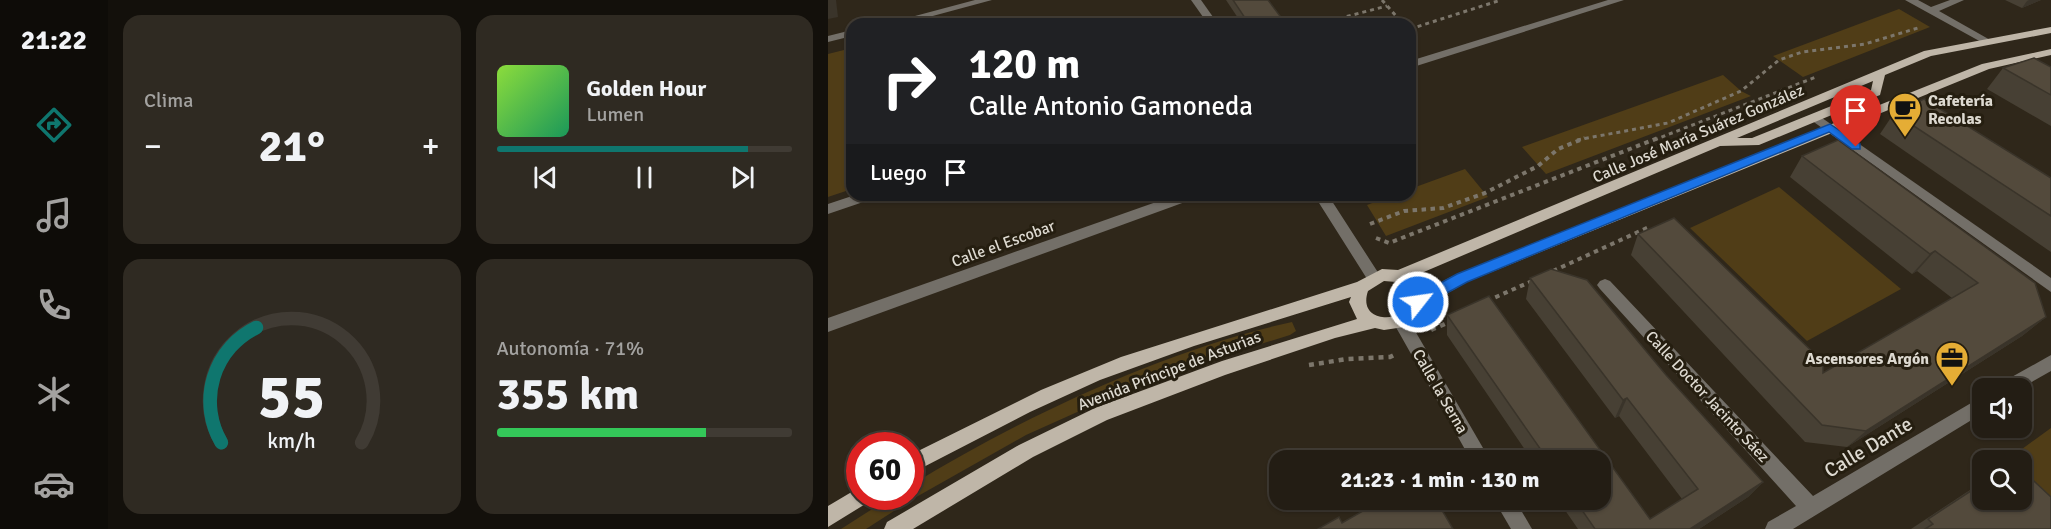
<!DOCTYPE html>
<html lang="es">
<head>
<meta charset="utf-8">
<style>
  :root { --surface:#231d14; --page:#2f2a22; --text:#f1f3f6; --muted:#a3a2a0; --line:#403b34; --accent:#0f766e }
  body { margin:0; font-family:Signika,sans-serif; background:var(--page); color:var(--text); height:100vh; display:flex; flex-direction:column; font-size:22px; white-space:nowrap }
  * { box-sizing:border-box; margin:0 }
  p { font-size:20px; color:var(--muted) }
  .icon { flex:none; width:33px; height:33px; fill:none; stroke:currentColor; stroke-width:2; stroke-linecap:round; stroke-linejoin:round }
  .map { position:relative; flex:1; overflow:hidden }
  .details { display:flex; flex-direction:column; gap:15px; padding:15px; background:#13100b; width:720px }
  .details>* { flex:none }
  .hud { position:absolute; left:18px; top:18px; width:570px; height:183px; border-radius:18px; box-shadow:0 2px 4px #0004,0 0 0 2px var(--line); background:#202124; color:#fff; overflow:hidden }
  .tools { position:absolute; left:1144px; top:378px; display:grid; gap:12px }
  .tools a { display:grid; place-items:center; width:60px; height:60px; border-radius:12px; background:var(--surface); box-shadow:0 2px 4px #0004,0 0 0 2px var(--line); font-size:30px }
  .speed { position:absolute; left:18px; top:432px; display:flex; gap:12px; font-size:30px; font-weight:700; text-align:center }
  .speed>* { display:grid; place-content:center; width:78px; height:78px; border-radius:50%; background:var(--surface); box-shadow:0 2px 4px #0004,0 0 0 2px var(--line); line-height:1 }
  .speed .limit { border:9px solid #d22; background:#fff; color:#111 }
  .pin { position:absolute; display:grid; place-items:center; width:51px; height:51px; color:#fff; margin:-62px -26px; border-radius:50% 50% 50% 0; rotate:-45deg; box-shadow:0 0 6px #0007 }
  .pin .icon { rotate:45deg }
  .me { position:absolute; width:66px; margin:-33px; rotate:60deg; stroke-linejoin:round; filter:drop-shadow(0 0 4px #0008) }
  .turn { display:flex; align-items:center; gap:21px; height:126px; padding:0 24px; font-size:27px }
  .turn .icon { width:78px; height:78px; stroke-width:2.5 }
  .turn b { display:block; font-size:42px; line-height:51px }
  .then { display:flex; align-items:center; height:57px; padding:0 24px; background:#0003; gap:12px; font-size:22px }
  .big { font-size:45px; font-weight:800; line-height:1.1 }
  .details .widget { flex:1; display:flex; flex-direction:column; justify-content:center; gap:9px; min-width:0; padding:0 21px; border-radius:18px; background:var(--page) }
  .details .dial { align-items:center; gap:0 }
  .dial svg { height:156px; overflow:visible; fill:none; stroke:var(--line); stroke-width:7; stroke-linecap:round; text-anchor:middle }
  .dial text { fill:var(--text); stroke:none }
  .song { display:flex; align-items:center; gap:18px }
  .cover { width:72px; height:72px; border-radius:9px; background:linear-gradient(135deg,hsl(90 70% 55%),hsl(150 70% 35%)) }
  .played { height:6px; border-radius:3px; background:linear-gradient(90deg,var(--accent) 85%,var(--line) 85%) }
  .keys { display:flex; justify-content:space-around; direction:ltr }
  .heat { display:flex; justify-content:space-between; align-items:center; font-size:33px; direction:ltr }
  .charge { height:9px; border-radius:4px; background:linear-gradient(90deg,#34c759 71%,var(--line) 0) }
  .details .tiles { flex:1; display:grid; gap:15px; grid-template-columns:repeat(2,1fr) }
  .trip { position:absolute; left:441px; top:450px; width:342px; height:60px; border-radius:18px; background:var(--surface); box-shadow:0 2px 4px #0004,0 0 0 2px var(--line); font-weight:800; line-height:60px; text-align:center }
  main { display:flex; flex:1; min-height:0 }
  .dock { display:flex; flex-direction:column; width:108px; justify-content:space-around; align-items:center; background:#0e0c08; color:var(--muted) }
  .dock .icon { width:42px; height:42px }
  .dock .on { color:var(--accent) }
  .dock b { font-size:27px; color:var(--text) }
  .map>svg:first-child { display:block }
  .green { fill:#503d17 }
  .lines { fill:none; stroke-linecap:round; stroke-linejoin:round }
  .path-far2 { stroke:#7c766b; stroke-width:3; stroke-dasharray:4 4; stroke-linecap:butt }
  .path-far1 { stroke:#7c766b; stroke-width:4; stroke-dasharray:4.5 4.5; stroke-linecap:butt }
  .path { stroke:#7c766b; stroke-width:4.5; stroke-dasharray:5 5; stroke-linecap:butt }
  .minor { fill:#736f68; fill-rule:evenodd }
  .major { fill:#bfb6a8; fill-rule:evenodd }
  .wall { fill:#474034 }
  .shaded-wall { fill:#3a342a }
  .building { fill:#534a3c; stroke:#3a342a; stroke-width:1.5 }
  .route { fill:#1a73e8; stroke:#114b97; stroke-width:1.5 }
  .labels { text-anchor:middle; stroke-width:6; stroke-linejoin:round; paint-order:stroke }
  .poi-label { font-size:16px; font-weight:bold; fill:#ddd9d0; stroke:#251e10; text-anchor:start }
  .street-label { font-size:16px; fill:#ddd9d0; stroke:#251e10 }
  .near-street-label { font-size:20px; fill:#ddd9d0; stroke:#251e10 }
</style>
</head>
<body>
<main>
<nav class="dock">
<b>21:22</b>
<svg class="icon on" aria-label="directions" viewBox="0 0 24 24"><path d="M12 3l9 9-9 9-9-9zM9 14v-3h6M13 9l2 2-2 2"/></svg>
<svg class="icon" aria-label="music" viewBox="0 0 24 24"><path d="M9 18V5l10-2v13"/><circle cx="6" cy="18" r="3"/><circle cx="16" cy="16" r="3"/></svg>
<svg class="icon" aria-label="phone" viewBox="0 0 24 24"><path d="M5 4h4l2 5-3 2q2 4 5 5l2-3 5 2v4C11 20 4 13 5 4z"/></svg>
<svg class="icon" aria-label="climate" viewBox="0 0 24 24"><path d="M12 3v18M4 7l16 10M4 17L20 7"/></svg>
<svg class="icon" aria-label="car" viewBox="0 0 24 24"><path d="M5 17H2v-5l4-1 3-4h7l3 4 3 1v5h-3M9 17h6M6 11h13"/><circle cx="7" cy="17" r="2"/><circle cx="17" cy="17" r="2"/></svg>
</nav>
<section class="details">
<div class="tiles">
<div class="widget"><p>Clima</p>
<div class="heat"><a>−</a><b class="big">21°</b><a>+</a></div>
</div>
<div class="widget">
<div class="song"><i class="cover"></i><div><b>Golden Hour</b><p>Lumen</p></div></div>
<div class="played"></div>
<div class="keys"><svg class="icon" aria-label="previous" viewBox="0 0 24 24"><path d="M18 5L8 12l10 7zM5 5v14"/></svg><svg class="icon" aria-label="pause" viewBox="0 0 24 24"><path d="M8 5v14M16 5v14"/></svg><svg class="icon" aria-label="next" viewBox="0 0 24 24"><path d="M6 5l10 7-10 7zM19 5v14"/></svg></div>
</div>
<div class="widget dial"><svg viewBox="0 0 100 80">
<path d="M14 69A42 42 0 1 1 86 69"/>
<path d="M14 69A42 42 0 0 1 32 10" stroke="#0f766e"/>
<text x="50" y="56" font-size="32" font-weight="700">55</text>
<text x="50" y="72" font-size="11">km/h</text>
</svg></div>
<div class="widget"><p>Autonomía · 71%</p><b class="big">355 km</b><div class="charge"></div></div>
</div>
</section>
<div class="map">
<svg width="1223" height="529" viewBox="0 0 1223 529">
  <rect width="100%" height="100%" fill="#2f271a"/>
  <g class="green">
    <polygon points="1071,9 1102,27 975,77 945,56"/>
    <polygon points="24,48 24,189 0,197 0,54"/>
    <polygon points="895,75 913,91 923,96 718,174 694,147"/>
    <polygon points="637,169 660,197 558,236 539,205 565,195 582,195 582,189"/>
    <polygon points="951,187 1073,289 979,341 862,228"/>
    <path d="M464,322l4,9 -6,4 -113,35 -64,26 -87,39 -115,65 -45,29h-25l50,-32 19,-1 1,-11c112,-68 252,-135 381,-163z"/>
    <polygon points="1223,428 1223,504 1194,476 1194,460 1179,460"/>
  </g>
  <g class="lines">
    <g class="path-far2">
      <polyline points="554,0 575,24"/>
      <polyline points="512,24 509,19 559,6"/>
      <polyline points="582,29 673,0"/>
      <polyline points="749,140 840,123 913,91 951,60 974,52 1037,44 1093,27"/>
      <polyline points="826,140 988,77"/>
    </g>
    <g class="path-far1">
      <polyline points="542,224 576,211 615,208 657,193 710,166 730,149 757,138"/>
      <polyline points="548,238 561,243 830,138"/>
      <polyline points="725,271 821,227"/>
      <polyline points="659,301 704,281"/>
    </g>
    <g class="path">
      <polyline points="606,331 605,329 624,321"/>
      <polyline points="481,365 519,359 562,357 568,354"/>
    </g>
    <g class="minor">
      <polygon points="147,0 164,0 75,24 57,24"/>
      <polygon points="363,0 373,0 390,24 380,24"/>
      <polygon points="780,0 796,0 582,68 582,61"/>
      <polygon points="1077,0 1090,0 1103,7 1122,0 1136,0 1111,11 1164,41 1155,43"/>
      <polygon points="24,30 24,36 0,42 0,36"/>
      <polygon points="987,113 1223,278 1223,292 983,120 981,117"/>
      <polygon points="27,195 49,195 47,198 0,214 0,204"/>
      <polygon points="348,195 370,195 368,198 0,332 0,318"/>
      <polygon points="486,195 500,195 551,274 554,278 551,282 541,282"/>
      <polygon points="777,279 782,281 985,496 1155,396 1155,413 965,529 937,529 940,522 968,506 772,289 769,285 772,281"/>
      <polygon points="573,315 579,317 662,460 643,460 565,322 567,317"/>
      <polygon points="1223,355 1223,371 1193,388 1171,388 1173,383"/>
      <polygon points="666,500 687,500 704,529 683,529"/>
    </g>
    <g class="major">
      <path d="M1223,27v6l-120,23 -46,19 -5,20 -121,50 -39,1 -308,131 9,8 3,6 33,-17 525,-210 69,-15v6l-62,14 -522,213 -42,24 -9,15 -12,6 -20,3 -9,-2 -40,10 -110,37 -118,45 -74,37 -120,72h-29l3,-7 132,-77 76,-37 127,-47 135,-42 -8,-17 2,-5 -157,49 -94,34 -70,32 -120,62v-19l131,-65 80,-33 236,-75 25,-13 16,1 526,-219zM1045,81l-2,9 -119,48h-15zM556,281l12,1 12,10c1,4 2,10 0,14 -6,16 -51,18 -40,-15z"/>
      <polygon points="32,487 32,496 41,496 39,503 0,527 0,506"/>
    </g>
  </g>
  <g class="wall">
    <polygon points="398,0 440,0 458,24 414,24"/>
    <polygon points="1177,0 1213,0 1194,8"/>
    <polygon points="1223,67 1223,126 1159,89 1175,68"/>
    <polygon points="1066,113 1223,178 1223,252 1052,134"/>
    <polygon points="974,156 1218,317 1194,336 1019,447 977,442 803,255 810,234 995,373 1124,298 1089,271 1084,274 962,177"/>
    <polygon points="723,269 759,280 838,375 935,482 920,497 871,529 750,529 730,500 772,500 772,460 704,460 619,335 619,315 661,296 822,519 854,499 791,416 787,418 698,299 702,278"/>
    <polygon points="1155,482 1223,529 1083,529 1142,490"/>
  </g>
  <g class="shaded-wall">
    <polygon points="0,0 8,0 10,17 0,19"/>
    <polygon points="1201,0 1213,0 1194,8 1199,1"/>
    <polygon points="1107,251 1089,271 1084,274 1102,254"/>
    <polygon points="1218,317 1194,336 1019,447 1038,431"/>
    <polygon points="799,398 791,416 787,418 795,400"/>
    <polygon points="935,482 920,497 871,529 862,529"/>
  </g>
  <g class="building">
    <polygon points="405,0 440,0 458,24 421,24"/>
    <polygon points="1206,58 1223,67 1223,95 1175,68"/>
    <polygon points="1096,99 1223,178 1223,216 1066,113"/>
    <polygon points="1010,140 1207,283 1218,317 1038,431 994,425 810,234 846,218 995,362 995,373 1150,283 1107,251 1102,254 974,156"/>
    <polygon points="723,269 759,280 838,375 935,482 862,529 767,529 747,500 772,500 772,460 720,460 619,315 661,296 822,519 870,489 799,398 795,400 702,278"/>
    <polygon points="1194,470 1223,497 1223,529 1097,529 1105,524 1100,519 1155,483 1155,500 1194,500"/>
    <polygon points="554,500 608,500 625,529 490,529 511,517 514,523"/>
  </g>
  <polygon class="route" points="1002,124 1032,144 1032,149 1024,149 1001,132 639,282 595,306 590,308 583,302 585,298 629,274"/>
  <defs>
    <g id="cafe-pin" transform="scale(1.725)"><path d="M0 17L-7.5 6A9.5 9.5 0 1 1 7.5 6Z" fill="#e5ad35" stroke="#251e10"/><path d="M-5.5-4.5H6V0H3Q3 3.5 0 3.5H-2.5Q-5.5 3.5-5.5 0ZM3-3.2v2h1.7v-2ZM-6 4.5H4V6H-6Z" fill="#111"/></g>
    <g id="office-pin" transform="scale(1.725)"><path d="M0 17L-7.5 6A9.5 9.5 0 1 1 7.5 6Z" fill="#e5ad35" stroke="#251e10"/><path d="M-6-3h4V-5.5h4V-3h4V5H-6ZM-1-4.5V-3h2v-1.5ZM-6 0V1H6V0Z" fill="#111"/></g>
  </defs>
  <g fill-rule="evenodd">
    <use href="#cafe-pin" x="1077" y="109"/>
    <use href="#office-pin" x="1124" y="358"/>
  </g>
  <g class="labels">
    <g class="poi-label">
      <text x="1100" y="106">Cafetería<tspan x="1100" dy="18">Recolas</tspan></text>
      <text x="1101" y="364" text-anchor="end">Ascensores Argón</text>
    </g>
    <g class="street-label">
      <text transform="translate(870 133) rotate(-23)" y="6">Calle José María Suárez González</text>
      <text transform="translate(175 243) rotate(-20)" y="6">Calle el Escobar</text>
      <text transform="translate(341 370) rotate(-21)" y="6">Avenida Príncipe de Asturias</text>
      <text transform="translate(613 391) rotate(60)" y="6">Calle la Serna</text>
      <text transform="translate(880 396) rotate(47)" y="6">Calle Doctor Jacinto Sáez</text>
    </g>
    <g class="near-street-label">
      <text transform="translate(1040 447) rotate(-31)" y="7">Calle Dante</text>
    </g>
  </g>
</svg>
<div class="tools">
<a><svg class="icon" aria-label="sound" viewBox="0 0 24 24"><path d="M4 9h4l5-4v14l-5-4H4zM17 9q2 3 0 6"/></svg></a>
<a><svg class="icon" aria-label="search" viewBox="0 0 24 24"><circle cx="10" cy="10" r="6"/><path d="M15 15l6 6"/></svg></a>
</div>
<div class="speed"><div class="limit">60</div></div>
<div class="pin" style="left:1028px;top:147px;background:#d93025"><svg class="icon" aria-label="arrive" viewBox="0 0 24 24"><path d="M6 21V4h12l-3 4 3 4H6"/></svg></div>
<svg class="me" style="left:590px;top:302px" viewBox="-20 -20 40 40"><circle r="17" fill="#1a73e8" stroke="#fff" stroke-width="3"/><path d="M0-11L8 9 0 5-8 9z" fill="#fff"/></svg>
<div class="trip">21:23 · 1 min · 130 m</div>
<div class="hud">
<div class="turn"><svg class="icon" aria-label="right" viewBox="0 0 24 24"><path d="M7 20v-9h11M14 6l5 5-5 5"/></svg><div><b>120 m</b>Calle Antonio Gamoneda</div></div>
<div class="then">Luego<svg class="icon" aria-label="arrive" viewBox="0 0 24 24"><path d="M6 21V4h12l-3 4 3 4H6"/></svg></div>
</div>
</div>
</main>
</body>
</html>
